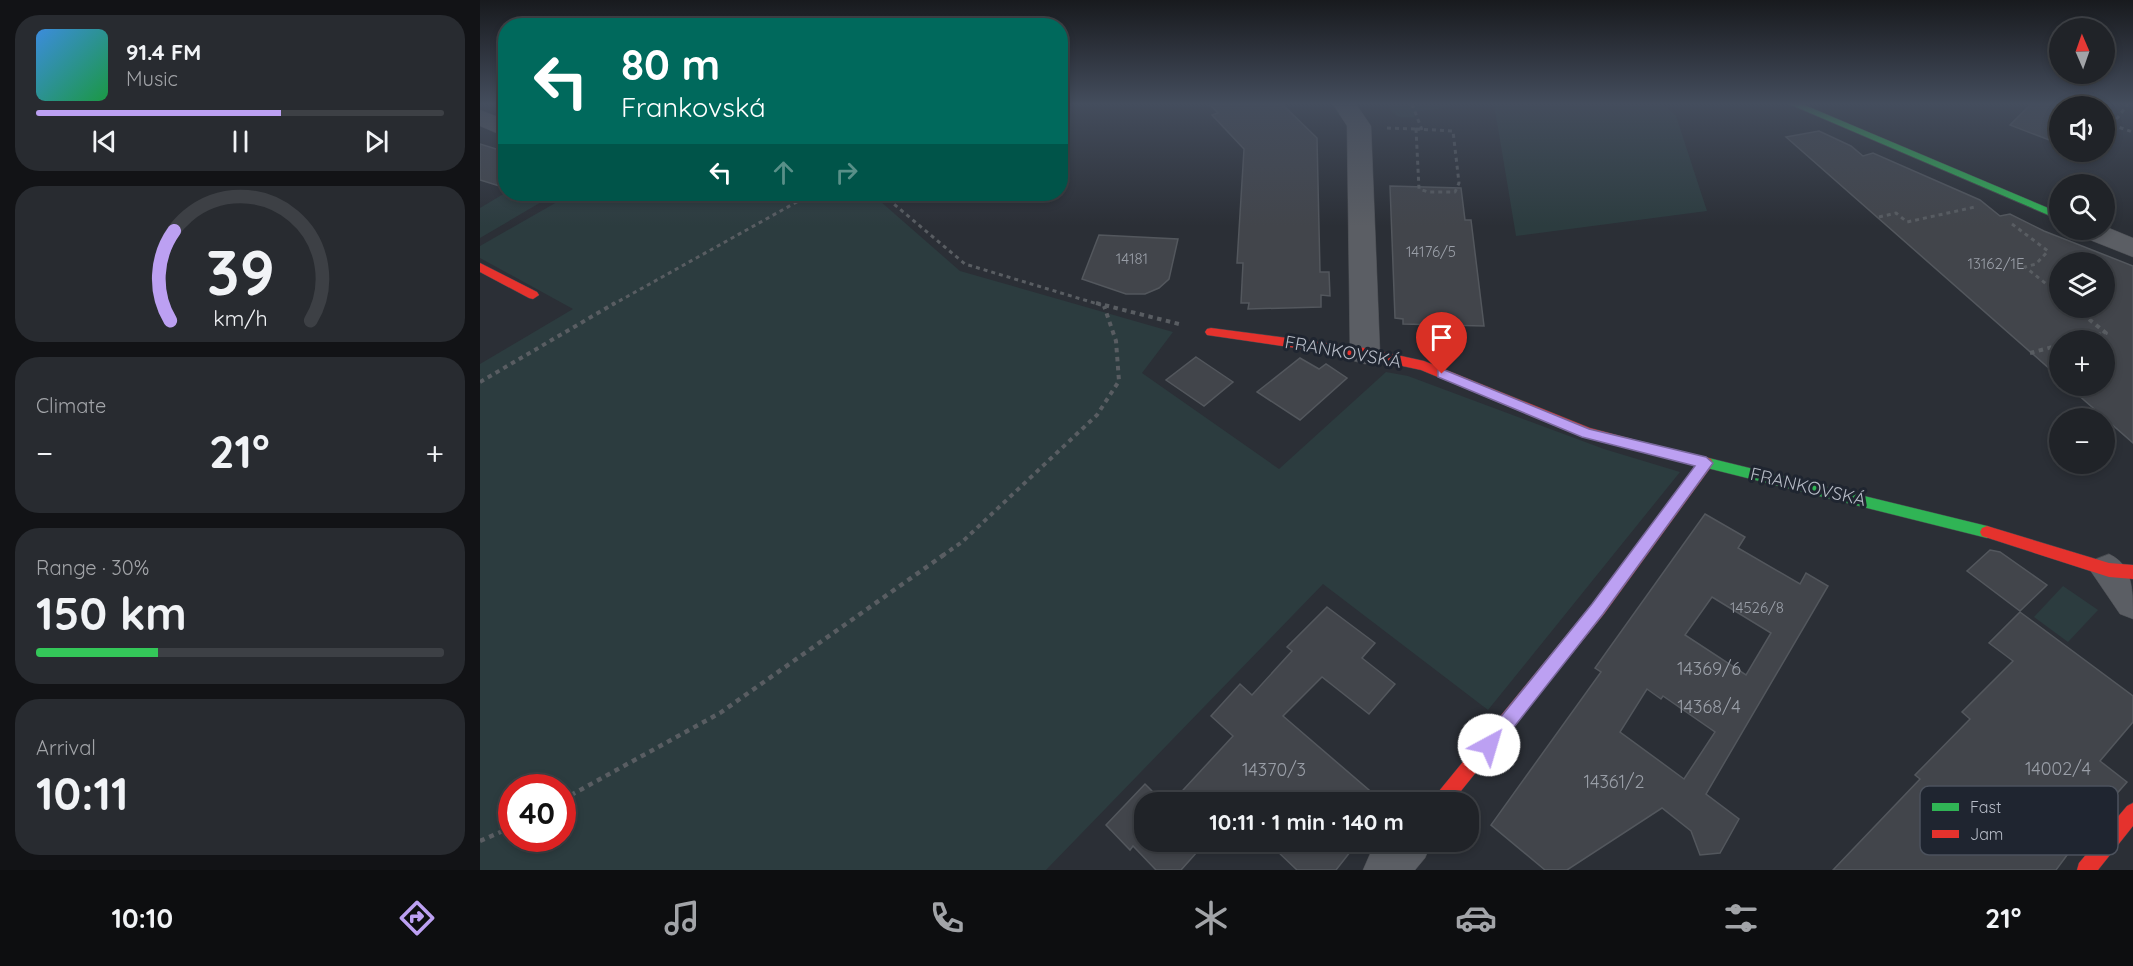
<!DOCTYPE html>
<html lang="en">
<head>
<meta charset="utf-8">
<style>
  :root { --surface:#202328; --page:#282b30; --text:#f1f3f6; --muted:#a2a4a8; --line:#3d4045; --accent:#bca0f2 }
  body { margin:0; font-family:Quicksand,sans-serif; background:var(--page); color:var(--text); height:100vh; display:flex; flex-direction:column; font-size:22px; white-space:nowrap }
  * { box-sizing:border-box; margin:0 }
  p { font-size:20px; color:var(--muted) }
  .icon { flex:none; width:33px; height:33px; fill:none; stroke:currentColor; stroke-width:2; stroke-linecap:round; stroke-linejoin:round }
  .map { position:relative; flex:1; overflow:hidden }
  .side { display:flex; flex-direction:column; gap:15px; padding:15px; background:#121316; width:480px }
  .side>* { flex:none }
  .guide { position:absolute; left:18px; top:18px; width:570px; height:183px; border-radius:24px; box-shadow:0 3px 9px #0003,0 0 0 2px var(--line); background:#00695c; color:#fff; overflow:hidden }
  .needle { width:39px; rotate:358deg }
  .tools { position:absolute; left:1569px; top:18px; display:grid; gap:12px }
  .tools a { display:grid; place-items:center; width:66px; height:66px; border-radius:50%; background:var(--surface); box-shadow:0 3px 9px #0003,0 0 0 2px var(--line); font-size:30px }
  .speed { position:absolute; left:18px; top:774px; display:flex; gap:12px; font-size:30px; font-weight:700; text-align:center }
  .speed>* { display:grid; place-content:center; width:78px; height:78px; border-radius:50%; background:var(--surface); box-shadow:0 3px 9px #0003,0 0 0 2px var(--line); line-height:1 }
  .speed .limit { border:9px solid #d22; background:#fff; color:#111 }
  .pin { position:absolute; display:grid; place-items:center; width:51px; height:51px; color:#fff; margin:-62px -26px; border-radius:50% 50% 50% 0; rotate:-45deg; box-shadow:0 0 6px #0007 }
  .pin .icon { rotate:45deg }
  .me { position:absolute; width:66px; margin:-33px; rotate:39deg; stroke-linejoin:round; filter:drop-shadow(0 0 4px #0008) }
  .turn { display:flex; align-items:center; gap:21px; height:126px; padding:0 24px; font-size:27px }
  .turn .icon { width:78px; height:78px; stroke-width:2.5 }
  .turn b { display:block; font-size:42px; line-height:51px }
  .lanes { display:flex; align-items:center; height:57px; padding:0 24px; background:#0003; justify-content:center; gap:30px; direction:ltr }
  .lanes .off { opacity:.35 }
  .big { font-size:45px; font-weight:700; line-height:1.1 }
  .side .tile { flex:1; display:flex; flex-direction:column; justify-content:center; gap:9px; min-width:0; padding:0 21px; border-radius:24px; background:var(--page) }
  .side .dial { align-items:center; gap:0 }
  .dial svg { height:156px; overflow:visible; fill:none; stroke:var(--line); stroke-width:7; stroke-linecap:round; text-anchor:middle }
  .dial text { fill:var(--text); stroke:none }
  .song { display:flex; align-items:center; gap:18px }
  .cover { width:72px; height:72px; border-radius:9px; background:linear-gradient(135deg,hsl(210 70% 55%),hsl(140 70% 35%)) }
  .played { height:6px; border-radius:3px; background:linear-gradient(90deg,var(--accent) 60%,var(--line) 60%) }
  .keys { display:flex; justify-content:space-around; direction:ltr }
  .heat { display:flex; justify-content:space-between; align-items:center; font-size:33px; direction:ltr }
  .charge { height:9px; border-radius:4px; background:linear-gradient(90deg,#34c759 30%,var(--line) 0) }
  .trip { position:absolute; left:654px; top:792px; width:345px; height:60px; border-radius:24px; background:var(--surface); box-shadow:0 3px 9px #0003,0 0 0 2px var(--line); font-weight:700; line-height:60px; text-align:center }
  .tabs { display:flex; height:96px; justify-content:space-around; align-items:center; background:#0d0e10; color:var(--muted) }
  .tabs .icon { width:42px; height:42px }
  .tabs .selected { color:var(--accent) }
  .tabs b { font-size:27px; color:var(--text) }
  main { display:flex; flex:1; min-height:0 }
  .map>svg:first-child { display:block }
  .green { fill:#2c3c3f; fill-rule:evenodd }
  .building { fill:#42454b; stroke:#53575d; stroke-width:1.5; fill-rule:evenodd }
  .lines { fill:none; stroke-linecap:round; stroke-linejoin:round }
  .street-casing { stroke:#474a4f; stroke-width:1 }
  .fast-casing { stroke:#474a4f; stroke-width:1 }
  .jam-casing { stroke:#474a4f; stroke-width:1 }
  .path-far2 { stroke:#595d62; stroke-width:3; stroke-dasharray:4 4; stroke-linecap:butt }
  .path-far1 { stroke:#595d62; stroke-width:4; stroke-dasharray:4.5 4.5; stroke-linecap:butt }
  .path { stroke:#595d62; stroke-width:4.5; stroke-dasharray:5 5; stroke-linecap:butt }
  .street { fill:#5b5e64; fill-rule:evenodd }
  .fast { fill:#30b455; fill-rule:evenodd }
  .jam { fill:#e5322d; fill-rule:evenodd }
  .route { fill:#bca0f2; stroke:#7a689d; stroke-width:1.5 }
  .labels { text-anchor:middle; stroke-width:6; stroke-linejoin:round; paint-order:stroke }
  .number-label { font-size:15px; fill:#999ea7 }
  .street-label { font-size:18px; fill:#b6bbc6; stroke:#1f2530 }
  .near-number-label { font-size:18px; fill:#999ea7 }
  .key { fill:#1f2530; stroke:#4c525d; stroke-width:1.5 }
  .key-label { font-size:16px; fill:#b6bbc6 }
</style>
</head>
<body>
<main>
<section class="side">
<div class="tile">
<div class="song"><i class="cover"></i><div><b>91.4 FM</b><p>Music</p></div></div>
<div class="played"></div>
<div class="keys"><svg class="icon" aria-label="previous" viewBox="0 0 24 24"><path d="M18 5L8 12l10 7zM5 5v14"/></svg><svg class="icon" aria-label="pause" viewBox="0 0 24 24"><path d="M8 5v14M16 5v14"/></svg><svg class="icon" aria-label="next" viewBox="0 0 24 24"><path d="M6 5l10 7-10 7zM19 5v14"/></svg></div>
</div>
<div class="tile dial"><svg viewBox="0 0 100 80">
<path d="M14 69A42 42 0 1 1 86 69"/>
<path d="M14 69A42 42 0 0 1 16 23" stroke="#bca0f2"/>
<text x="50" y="56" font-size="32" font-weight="700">39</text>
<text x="50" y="72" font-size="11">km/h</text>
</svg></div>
<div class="tile"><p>Climate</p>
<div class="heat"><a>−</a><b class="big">21°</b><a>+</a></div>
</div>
<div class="tile"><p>Range · 30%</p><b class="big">150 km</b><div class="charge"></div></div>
<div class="tile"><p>Arrival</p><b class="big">10:11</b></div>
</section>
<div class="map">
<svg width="1653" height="870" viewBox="0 0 1653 870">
  <rect width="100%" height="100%" fill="#2b2f36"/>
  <g class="green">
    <path d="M907,104h63l1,3 -38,5 2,5c-16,1 -20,1 -28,-13z"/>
    <polygon points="1014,104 1183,104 1196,116 1227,211 1036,236"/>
    <polygon points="25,193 75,194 0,238 0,208"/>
    <path d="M91,194h301l88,77 213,61 -31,41 137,96 107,-97 22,4 196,73 76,23 -192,238 -165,-126 -277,286h-566v-506l93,-55 -93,-51v-12zM32,788h50v50h-50z"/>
    <polygon points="1583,586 1618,610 1588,642 1554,617"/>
  </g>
  <g class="building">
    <polygon points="729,104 802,104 837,138 840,272 849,272 850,296 841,295 841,307 768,309 769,303 761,303 763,263 757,263 764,149 732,115 738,113"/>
    <polygon points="1551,104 1610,104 1580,106 1580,140 1577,143 1530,125"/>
    <path d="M1339,131l32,15 12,10 10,-3 107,47 20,16 10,-2 34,17 89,35v177l-65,-57h36v-46h-44v38l-274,-241zM1580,262h44v46h-44z"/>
    <polygon points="0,144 26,152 26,188 0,180"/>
    <polygon points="910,186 981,188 985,220 991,220 1004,326 923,324 923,319 915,318"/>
    <polygon points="619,235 698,239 689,279 679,288 665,294 646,294 602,279"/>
    <polygon points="716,357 753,382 724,406 686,380"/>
    <polygon points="820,358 839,369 846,364 867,378 820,420 777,392"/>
    <path d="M1225,514l40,23 -7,11 62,36 6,-11 22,13 -122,208 33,25 -19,34 -20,2 -9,-24 -29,-23 -95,62h-22l-54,-45 110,-153 -6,-4zM1232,597l59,36 -25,42 -61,-40zM1167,689l14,10 2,-3 52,36 -31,47 -64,-47z"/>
    <polygon points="1510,550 1520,552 1567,585 1540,611 1487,571"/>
    <polygon points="847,607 895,643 882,658 915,684 889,714 842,677 803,716 903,802 692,802 753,736 731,716 760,684 772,695 812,651 807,647"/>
    <polygon points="1540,612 1653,696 1653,722 1620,761 1647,782 1611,823 1576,870 1353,870 1440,779 1435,775 1490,719 1482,712 1533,661 1509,643"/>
    <polygon points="665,784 683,802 664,802 664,842 726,842 701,870 676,870 653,846 650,850 626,825"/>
    <polygon points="797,842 878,842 856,870 817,870 797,851 801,845"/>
  </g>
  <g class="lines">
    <g class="street-casing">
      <g id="street">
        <polygon points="853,104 876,104 891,126 900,353 896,361 885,364 874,361 870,353 867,126"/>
        <polygon points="0,110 26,120 26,137 0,126"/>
        <polygon points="1624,226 1653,238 1653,257 1600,236 1597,230 1624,230"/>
        <path d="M1629,554c24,11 24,36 24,65l-13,-5 -30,-44 6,-11z"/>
        <polygon points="900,842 952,842 945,858 935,870 883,870 890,854"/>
      </g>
    </g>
    <g class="fast-casing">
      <g id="fast">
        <polygon points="1309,104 1322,104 1580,213 1580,220"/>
        <polygon points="1147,438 1507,526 1512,528 1514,532 1512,536 1507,538 1147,448 1142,447 1140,443 1142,439"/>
      </g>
    </g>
    <g class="jam-casing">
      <g id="jam">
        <polygon points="0,263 57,292 59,295 53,299 49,298 0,272"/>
        <polygon points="731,328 885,348 944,361 1110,428 1152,439 1154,443 1152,447 1147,448 1102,437 941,370 885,358 727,335 725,332 727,329"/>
        <polygon points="1226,457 1231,459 1233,463 1231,467 1124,614 972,802 952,802 955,796 1112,604 1221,459"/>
        <polygon points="1507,526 1629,563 1653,565 1653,579 1629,577 1502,536 1500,532 1502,528"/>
        <polygon points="1653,803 1653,826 1618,870 1597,870 1599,863 1647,806"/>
      </g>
    </g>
    <g class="path-far2">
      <polyline points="932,104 942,130"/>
      <polyline points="1632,125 1653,132"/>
      <polyline points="907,128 936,129"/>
      <polygon points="936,129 973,131 979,183 975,192 948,192 939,189"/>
      <polyline points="1627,132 1648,104"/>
      <polyline points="402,194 485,264 621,305"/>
      <polyline points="1399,217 1416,213 1427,222 1495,207"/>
      <polyline points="1532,224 1568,251 1556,264 1545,267 1580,295"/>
      <polyline points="132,305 331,194"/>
    </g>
    <g class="path-far1">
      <polyline points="616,303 703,325"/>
      <polyline points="1595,308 1626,333 1597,340"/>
      <polyline points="1550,353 1580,345"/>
      <polyline points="0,382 135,303"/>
      <polyline points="462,556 482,542 617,415 639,381 636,341 624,306"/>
    </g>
    <g class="path">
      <polyline points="82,800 240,713 465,554"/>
      <polyline points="0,841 32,827"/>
    </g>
    <use href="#street" class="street"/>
    <use href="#fast" class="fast"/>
    <use href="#jam" class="jam"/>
  </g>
  <linearGradient id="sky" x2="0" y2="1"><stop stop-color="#181a1e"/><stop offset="0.46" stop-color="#444d5d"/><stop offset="1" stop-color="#444d5d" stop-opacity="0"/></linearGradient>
  <rect width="1653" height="226" fill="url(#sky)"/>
  <polygon class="route" points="962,369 1109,429 1226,457 1233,463 1123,614 1015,751 1009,753 1003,751 1000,745 1003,739 1112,604 1215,466 1102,437 958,377 958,370"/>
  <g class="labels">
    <g class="number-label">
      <text x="951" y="257">14176/5</text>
      <text x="652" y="264">14181</text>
      <text x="1516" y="269">13162/1E</text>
      <text x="1277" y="613">14526/8</text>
    </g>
    <g class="street-label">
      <text transform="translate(863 352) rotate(10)" y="6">FRANKOVSKÁ</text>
      <text transform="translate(1328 487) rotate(13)" y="6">FRANKOVSKÁ</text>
    </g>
    <g class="near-number-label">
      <text x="1229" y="675">14369/6</text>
      <text x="1229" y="713">14368/4</text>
      <text x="1578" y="775">14002/4</text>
      <text x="794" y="776">14370/3</text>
      <text x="1134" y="788">14361/2</text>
    </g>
  </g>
  <rect x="1440" y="786" width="198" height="69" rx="9" class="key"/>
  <rect x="1452" y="803" width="27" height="8" fill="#30b455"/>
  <rect x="1452" y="830" width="27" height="8" fill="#e5322d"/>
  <g class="key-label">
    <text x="1490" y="813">Fast</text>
    <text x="1490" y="840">Jam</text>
  </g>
</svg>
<div class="tools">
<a><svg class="needle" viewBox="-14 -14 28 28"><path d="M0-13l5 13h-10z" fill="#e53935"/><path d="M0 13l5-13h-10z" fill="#a2a4a8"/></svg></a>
<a><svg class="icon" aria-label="sound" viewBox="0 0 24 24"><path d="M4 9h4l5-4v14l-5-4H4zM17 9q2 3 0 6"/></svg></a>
<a><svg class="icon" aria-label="search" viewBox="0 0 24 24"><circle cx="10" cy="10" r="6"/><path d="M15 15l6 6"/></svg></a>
<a><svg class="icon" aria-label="layers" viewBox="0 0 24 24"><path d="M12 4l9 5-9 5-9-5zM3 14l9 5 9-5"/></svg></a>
<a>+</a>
<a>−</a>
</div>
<div class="speed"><div class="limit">40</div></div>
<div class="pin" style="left:962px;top:374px;background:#d93025"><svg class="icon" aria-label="arrive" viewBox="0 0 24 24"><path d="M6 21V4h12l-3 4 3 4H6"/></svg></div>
<svg class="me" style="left:1009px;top:745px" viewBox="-20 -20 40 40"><circle r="19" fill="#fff"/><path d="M0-13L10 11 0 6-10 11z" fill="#bca0f2"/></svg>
<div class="trip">10:11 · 1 min · 140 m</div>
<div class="guide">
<div class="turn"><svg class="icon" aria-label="left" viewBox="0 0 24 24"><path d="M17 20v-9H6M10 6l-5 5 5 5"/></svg><div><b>80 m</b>Frankovská</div></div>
<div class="lanes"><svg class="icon" aria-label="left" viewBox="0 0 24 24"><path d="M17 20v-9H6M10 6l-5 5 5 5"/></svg><svg class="icon off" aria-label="ahead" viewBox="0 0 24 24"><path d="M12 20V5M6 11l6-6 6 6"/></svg><svg class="icon off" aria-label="right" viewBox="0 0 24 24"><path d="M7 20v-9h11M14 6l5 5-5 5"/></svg></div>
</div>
</div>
</main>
<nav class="tabs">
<b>10:10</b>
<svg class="icon selected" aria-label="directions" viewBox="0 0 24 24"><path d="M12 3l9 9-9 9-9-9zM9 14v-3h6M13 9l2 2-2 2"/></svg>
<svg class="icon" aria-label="music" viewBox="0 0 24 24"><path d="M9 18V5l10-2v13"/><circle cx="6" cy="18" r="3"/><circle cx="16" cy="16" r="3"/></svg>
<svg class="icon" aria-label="phone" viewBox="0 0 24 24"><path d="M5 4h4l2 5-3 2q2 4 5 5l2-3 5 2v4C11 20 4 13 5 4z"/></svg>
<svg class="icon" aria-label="climate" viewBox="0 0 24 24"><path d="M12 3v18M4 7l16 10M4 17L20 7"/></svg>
<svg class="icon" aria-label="car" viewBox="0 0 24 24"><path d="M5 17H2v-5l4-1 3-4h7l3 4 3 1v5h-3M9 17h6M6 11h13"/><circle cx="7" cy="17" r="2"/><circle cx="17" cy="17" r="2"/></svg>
<svg class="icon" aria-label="filters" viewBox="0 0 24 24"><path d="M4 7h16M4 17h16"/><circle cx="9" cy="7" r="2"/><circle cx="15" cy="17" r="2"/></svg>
<b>21°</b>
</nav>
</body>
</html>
